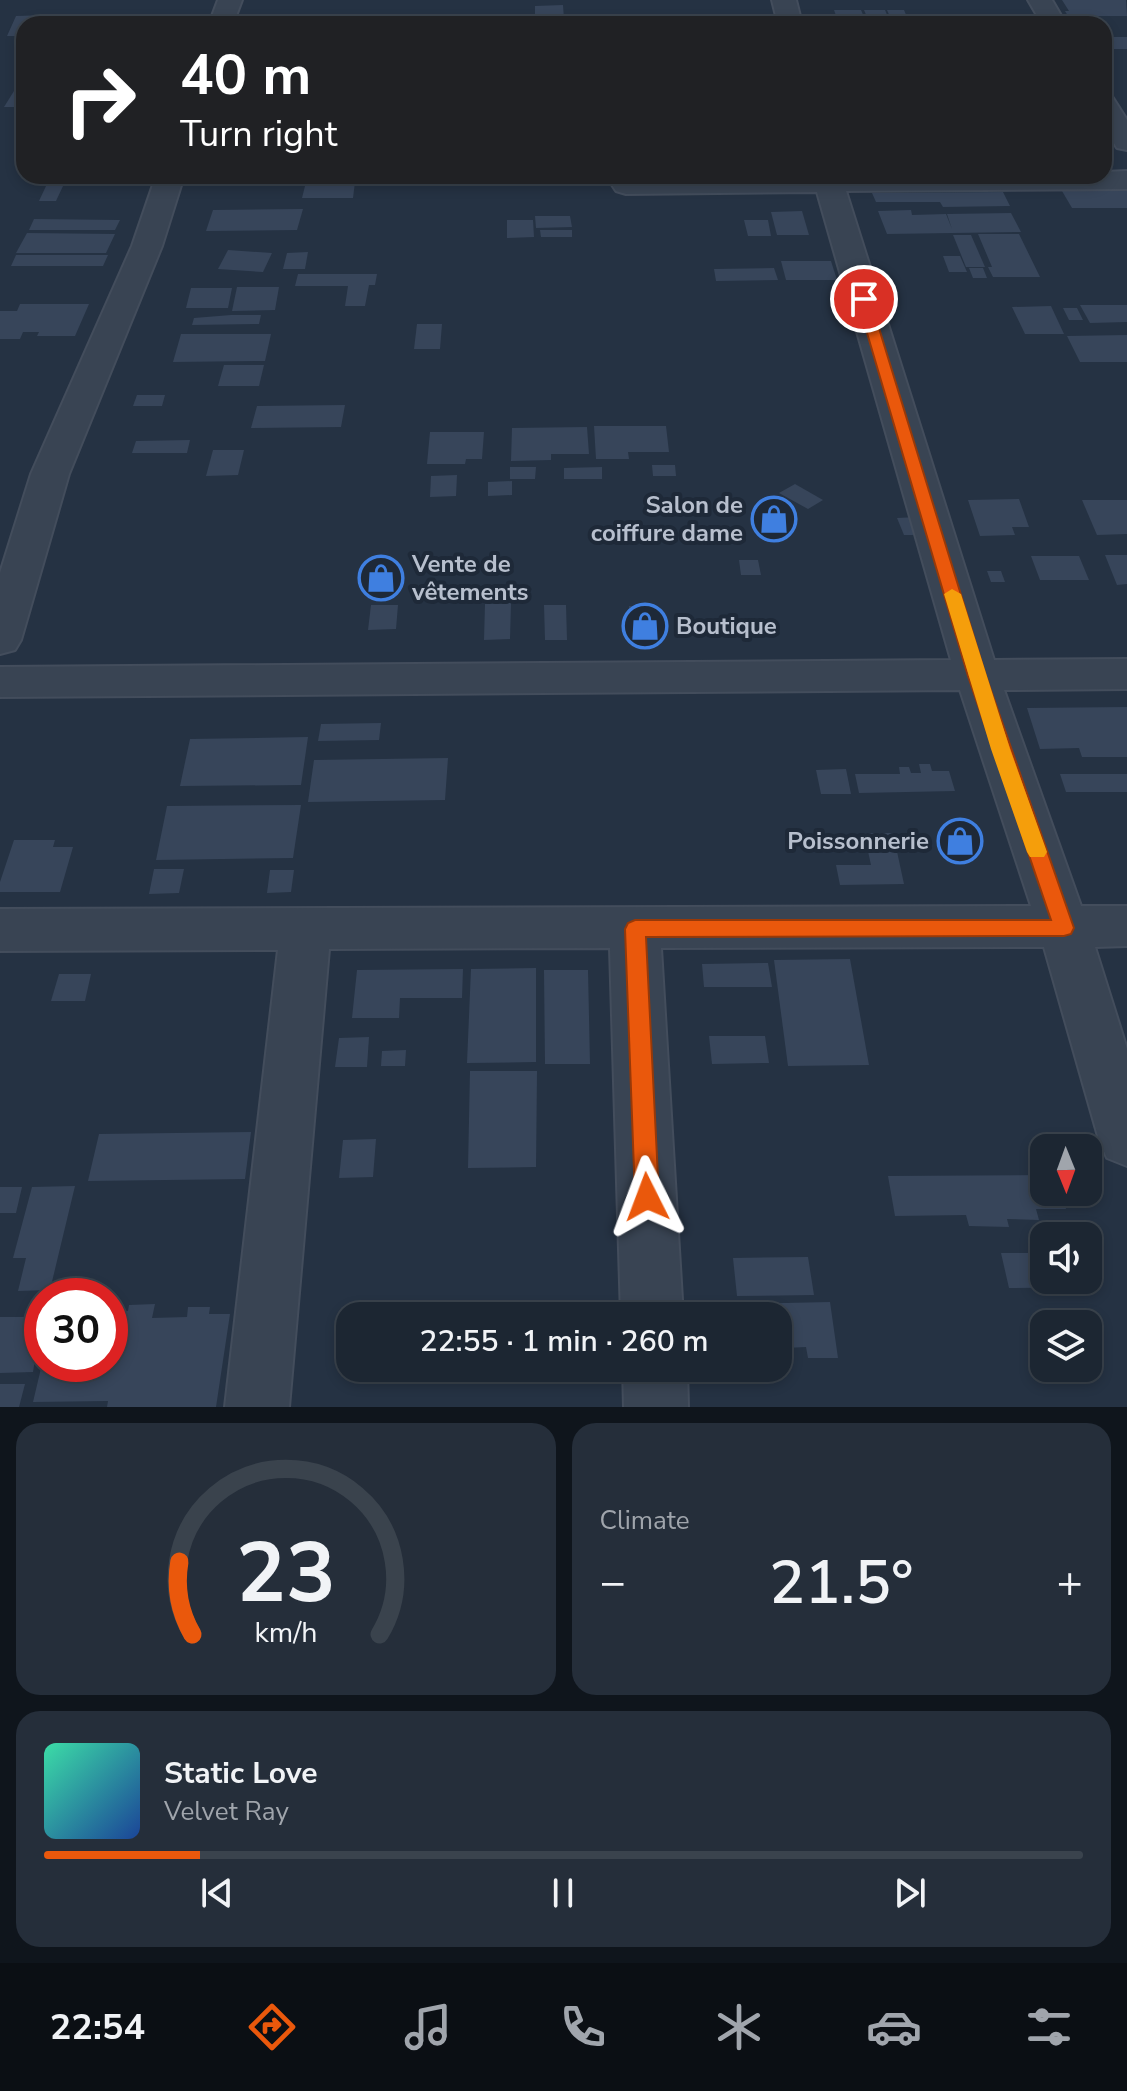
<!DOCTYPE html>
<html lang="en">
<head>
<meta charset="utf-8">
<style>
  :root { --surface:#1c2632; --page:#252e3a; --text:#f1f3f6; --muted:#a0a5ac; --line:#3a434d; --accent:#ea580c }
  body { margin:0; font-family:"Nunito Sans",sans-serif; background:var(--page); color:var(--text); height:100vh; display:flex; flex-direction:column; font-size:30px; white-space:nowrap }
  * { box-sizing:border-box; margin:0 }
  p { font-size:26px; color:var(--muted) }
  .icon { flex:none; width:44px; height:44px; fill:none; stroke:currentColor; stroke-width:2; stroke-linecap:round; stroke-linejoin:round }
  .map { position:relative; height:1407px; overflow:hidden }
  .sheet { display:flex; flex-direction:column; gap:16px; padding:16px; background:#0f151c; flex:1 }
  .sheet>* { flex:none }
  .hud { position:absolute; left:16px; top:16px; width:1096px; height:168px; border-radius:24px; box-shadow:0 4px 12px #0003,0 0 0 2px var(--line); background:#202124; color:#fff; overflow:hidden }
  .needle { width:52px; rotate:179deg }
  .buttons { position:absolute; left:1030px; top:1134px; display:grid; gap:16px }
  .buttons a { display:grid; place-items:center; width:72px; height:72px; border-radius:16px; background:var(--surface); box-shadow:0 4px 12px #0003,0 0 0 2px var(--line); font-size:40px }
  .speed { position:absolute; left:24px; top:1278px; display:flex; gap:16px; font-size:40px; font-weight:700; text-align:center }
  .speed>* { display:grid; place-content:center; width:104px; height:104px; border-radius:50%; background:var(--surface); box-shadow:0 4px 12px #0003,0 0 0 2px var(--line); line-height:1 }
  .speed .limit { border:12px solid #d22; background:#fff; color:#111 }
  .pin { position:absolute; display:grid; place-items:center; width:68px; height:68px; color:#fff; margin:-34px; border:4px solid #fff; border-radius:50%; box-shadow:0 2px 8px #0007 }
  .me { position:absolute; width:88px; margin:-44px; rotate:357deg; stroke-linejoin:round; filter:drop-shadow(0 0 6px #0008) }
  .turn { display:flex; align-items:center; gap:28px; height:168px; padding:0 32px; font-size:36px }
  .turn .icon { width:104px; height:104px; stroke-width:2.5 }
  .turn b { display:block; font-size:56px; line-height:68px }
  .big { font-size:60px; font-weight:600; line-height:1.1 }
  .sheet .tile { flex:1; display:flex; flex-direction:column; justify-content:center; gap:12px; min-width:0; padding:0 28px; border-radius:24px; background:var(--page) }
  .sheet .dial { align-items:center; gap:0 }
  .dial svg { height:208px; overflow:visible; fill:none; stroke:var(--line); stroke-width:7; stroke-linecap:round; text-anchor:middle }
  .dial text { fill:var(--text); stroke:none }
  .song { display:flex; align-items:center; gap:24px }
  .cover { width:96px; height:96px; border-radius:12px; background:linear-gradient(135deg,hsl(160 70% 55%),hsl(220 70% 35%)) }
  .played { height:8px; border-radius:4px; background:linear-gradient(90deg,var(--accent) 15%,var(--line) 15%) }
  .keys { display:flex; justify-content:space-around; direction:ltr }
  .heat { display:flex; justify-content:space-between; align-items:center; font-size:44px; direction:ltr }
  .sheet .tiles { flex:1; display:grid; gap:16px; grid-template-columns:1fr 1fr }
  .tile:last-child { grid-column:span 2 }
  .trip { position:absolute; left:336px; top:1302px; width:456px; height:80px; border-radius:24px; background:var(--surface); box-shadow:0 4px 12px #0003,0 0 0 2px var(--line); font-weight:600; line-height:80px; text-align:center }
  .tab-bar { display:flex; height:128px; justify-content:space-around; align-items:center; background:#0b0f14; color:var(--muted) }
  .tab-bar .icon { width:56px; height:56px }
  .tab-bar .current { color:var(--accent) }
  .tab-bar b { font-size:36px; color:var(--text) }
  .map>svg:first-child { display:block }
  .building { fill:#37455a }
  .lines { fill:none; stroke-linecap:round; stroke-linejoin:round }
  .minor-casing { stroke:#434d5c; stroke-width:4 }
  .minor { fill:#394453; fill-rule:evenodd }
  .route { fill:#ea580c; stroke:#983908; stroke-width:2 }
  .slow { fill:#f59e0b }
  .labels { text-anchor:middle; stroke-width:8; stroke-linejoin:round; paint-order:stroke }
  .poi-label { font-size:24px; font-weight:bold; fill:#b7bfcd; stroke:#1e2938; text-anchor:end }
</style>
</head>
<body>
<div class="map">
<svg width="1127" height="1407" viewBox="0 0 1127 1407">
  <rect width="100%" height="100%" fill="#253243"/>
  <g class="building">
    <polygon points="1062,0 1126,0 1127,16 1068,16 1065,11 1069,11"/>
    <polygon points="563,5 564,19 535,19 535,6"/>
    <polygon points="834,10 861,10 867,24 839,24"/>
    <polygon points="864,10 885,10 891,24 870,24"/>
    <polygon points="887,10 904,10 910,24 893,24"/>
    <polygon points="69,14 66,23 49,24 52,15"/>
    <polygon points="49,15 45,24 24,24 24,36 7,36 16,16"/>
    <polygon points="276,16 322,16 320,24 273,24"/>
    <polygon points="1104,37 1127,37 1127,49 1107,49"/>
    <polygon points="14,91 24,91 24,107 4,107"/>
    <polygon points="306,182 355,182 353,198 302,198"/>
    <polygon points="46,186 63,186 56,201 39,201"/>
    <polygon points="1127,190 1127,208 1072,208 1062,191"/>
    <polygon points="1003,192 1010,206 943,207 940,202 876,202 872,193"/>
    <polygon points="303,209 297,230 206,231 213,210"/>
    <polygon points="911,210 912,215 946,214 952,229 947,214 1011,213 1021,232 887,234 878,211"/>
    <polygon points="802,211 809,235 777,235 771,212"/>
    <polygon points="535,216 570,216 572,227 536,228"/>
    <polygon points="34,219 120,220 115,230 29,230"/>
    <polygon points="507,220 533,220 534,237 507,238"/>
    <polygon points="744,220 768,220 771,236 748,236"/>
    <polygon points="540,230 572,230 572,237 541,237"/>
    <polygon points="27,233 115,234 106,253 16,253"/>
    <polygon points="978,234 1019,234 1040,277 993,277 988,267 992,267"/>
    <polygon points="953,235 971,235 985,267 966,267"/>
    <polygon points="228,250 272,253 263,272 218,269"/>
    <polygon points="308,252 305,269 283,269 287,253"/>
    <polygon points="16,255 108,255 103,266 11,266"/>
    <polygon points="943,256 960,256 967,272 949,272"/>
    <polygon points="781,261 831,261 837,280 786,280"/>
    <polygon points="774,268 778,280 716,281 714,269"/>
    <polygon points="969,268 983,268 987,278 973,278"/>
    <polygon points="298,274 377,274 375,285 369,285 365,306 345,306 348,286 295,286"/>
    <polygon points="237,287 279,287 275,310 232,311"/>
    <polygon points="191,288 232,288 228,308 186,308"/>
    <polygon points="20,304 89,304 75,336 37,336 39,332 23,332 20,339 0,339 0,311 17,311"/>
    <polygon points="1080,305 1127,305 1127,322 1090,323"/>
    <polygon points="1051,306 1064,334 1025,334 1012,307"/>
    <polygon points="1063,308 1077,308 1083,320 1069,320"/>
    <polygon points="231,315 261,315 259,324 192,325 194,318"/>
    <polygon points="417,324 442,324 440,349 414,349"/>
    <polygon points="181,334 271,334 265,361 173,362"/>
    <polygon points="1127,335 1127,362 1080,362 1067,336"/>
    <polygon points="224,365 264,365 259,386 218,386"/>
    <polygon points="137,395 165,395 162,406 133,406"/>
    <polygon points="345,405 341,427 251,428 257,406"/>
    <polygon points="594,426 666,426 669,452 628,452 629,459 596,459"/>
    <polygon points="587,427 589,454 551,454 551,460 511,461 512,428"/>
    <polygon points="430,432 484,432 482,459 466,459 465,464 427,464"/>
    <polygon points="190,440 187,453 132,453 136,441"/>
    <polygon points="213,450 244,450 238,475 206,476"/>
    <polygon points="652,465 675,465 676,476 653,476"/>
    <polygon points="510,467 536,467 535,479 510,479"/>
    <polygon points="602,467 602,479 564,479 564,468"/>
    <polygon points="457,475 456,496 430,497 431,476"/>
    <polygon points="512,481 512,495 488,496 488,482"/>
    <polygon points="795,484 823,500 808,509 779,493"/>
    <polygon points="1019,499 1029,527 1012,527 1015,535 980,536 968,500"/>
    <polygon points="1082,500 1127,500 1127,534 1097,535"/>
    <polygon points="917,517 924,535 904,535 897,518"/>
    <polygon points="1105,555 1127,555 1127,584 1117,585"/>
    <polygon points="1031,556 1079,556 1089,580 1040,580"/>
    <polygon points="739,560 758,560 761,575 741,575"/>
    <polygon points="367,565 395,566 390,589 362,588"/>
    <polygon points="987,571 1001,571 1005,582 991,582"/>
    <polygon points="511,603 510,639 484,640 485,604"/>
    <polygon points="371,605 398,605 396,629 368,630"/>
    <polygon points="544,605 566,605 567,640 545,640"/>
    <polygon points="629,606 657,607 656,638 628,637"/>
    <polygon points="1127,707 1127,757 1082,757 1079,748 1040,749 1027,708"/>
    <polygon points="381,723 379,740 318,741 321,724"/>
    <polygon points="308,737 301,785 180,786 190,739"/>
    <polygon points="448,758 445,800 308,802 314,760"/>
    <polygon points="919,764 930,764 932,771 949,771 955,791 859,793 855,774 900,774 899,767 909,767 911,773 921,773"/>
    <polygon points="846,769 851,794 821,794 816,770"/>
    <polygon points="1060,774 1127,774 1127,792 1066,792"/>
    <polygon points="301,805 293,858 156,860 167,806"/>
    <polygon points="864,833 893,833 904,884 840,885 836,865 871,865"/>
    <polygon points="14,840 55,840 53,847 73,847 60,892 0,892 0,882"/>
    <polygon points="154,869 184,869 179,893 149,894"/>
    <polygon points="270,870 294,870 291,892 267,893"/>
    <polygon points="850,959 869,1065 788,1066 774,960"/>
    <polygon points="768,963 772,987 704,987 702,964"/>
    <polygon points="536,968 536,1062 467,1063 471,969"/>
    <polygon points="463,969 462,998 400,998 399,1018 352,1018 357,970"/>
    <polygon points="544,970 588,970 590,1064 545,1064"/>
    <polygon points="59,974 91,974 85,1001 51,1001"/>
    <polygon points="709,1036 765,1036 769,1063 712,1064"/>
    <polygon points="369,1037 367,1067 335,1067 339,1038"/>
    <polygon points="406,1050 405,1066 381,1066 382,1051"/>
    <polygon points="470,1071 537,1071 536,1167 468,1168"/>
    <polygon points="251,1132 245,1179 88,1181 99,1134"/>
    <polygon points="376,1139 373,1177 339,1178 343,1140"/>
    <polygon points="1044,1175 1044,1192 1062,1192 1066,1209 1036,1209 1039,1220 1007,1219 1009,1227 969,1226 966,1215 895,1216 888,1176"/>
    <polygon points="75,1186 50,1290 18,1291 26,1258 13,1258 32,1187"/>
    <polygon points="0,1187 22,1187 16,1213 0,1213"/>
    <polygon points="1001,1253 1044,1253 1044,1280 1083,1280 1085,1287 1009,1288"/>
    <polygon points="808,1257 814,1295 737,1296 733,1258"/>
    <polygon points="830,1302 838,1358 808,1358 806,1347 785,1348 786,1358 778,1358 778,1316 740,1316 738,1304"/>
    <polygon points="155,1304 152,1318 187,1317 188,1307 210,1307 209,1314 230,1314 216,1407 107,1407 108,1401 33,1402 42,1364 110,1364 110,1307 115,1307 114,1312 128,1311 129,1305"/>
    <polygon points="0,1317 42,1317 33,1372 0,1373"/>
    <polygon points="0,1384 25,1384 19,1407 0,1407"/>
  </g>
  <g class="lines">
    <g class="minor-casing">
      <g id="minor">
        <polygon points="218,0 242,0 233,24 209,24"/>
        <polygon points="772,0 796,0 802,24 778,24"/>
        <polygon points="1028,0 1052,0 1066,24 1042,24"/>
        <polygon points="1104,96 1113,98 1127,120 1127,150 1117,148 1104,127"/>
        <polygon points="1127,171 1127,189 846,191 994,660 1127,659 1127,689 1004,690 1081,906 1127,906 1127,946 1095,947 1127,1049 1127,1166 1107,1158 1099,1140 1044,947 661,948 683,1316 621,1316 610,948 329,949 289,1407 225,1407 278,950 0,951 0,909 1031,906 960,690 0,697 0,667 951,660 817,192 626,194 616,191 612,185 616,179 626,176 1104,176 1104,172"/>
        <polygon points="156,176 184,176 162,246 69,474 21,640 15,650 0,654 0,573 31,474 132,246"/>
        <polygon points="623,1368 687,1368 688,1407 624,1407"/>
      </g>
    </g>
    <use href="#minor" class="minor"/>
  </g>
  <polygon class="route" points="864,295 870,299 986,676 1074,928 1071,934 1064,936 646,937 659,1197 656,1205 647,1208 639,1205 635,1197 625,929 628,923 635,920 1051,920 968,676 857,299"/>
  <polygon class="slow" points="952,589 961,594 1010,749 1047,852 1044,857 1030,857 1027,852 991,749 944,594"/>
  <defs>
    <g id="shop-ring" transform="scale(2.3)"><circle r="9.5" fill="#1e2938" stroke="#3f7fe0" stroke-width="1.5"/><path d="M-5-2.5h2.3a2.7 3.5 0 0 1 5.4 0H5L5.5 6h-11ZM-1.5-2.5h3a1.5 2.3 0 0 0-3 0Z" fill="#3f7fe0"/></g>
  </defs>
  <g fill-rule="evenodd">
    <use href="#shop-ring" x="774" y="519"/>
    <use href="#shop-ring" x="381" y="578"/>
    <use href="#shop-ring" x="645" y="626"/>
    <use href="#shop-ring" x="960" y="841"/>
  </g>
  <g class="labels">
    <g class="poi-label">
      <text x="743" y="513">Salon de<tspan x="743" dy="28">coiffure dame</tspan></text>
      <text x="412" y="572" text-anchor="start">Vente de<tspan x="412" dy="28">vêtements</tspan></text>
      <text x="676" y="634" text-anchor="start">Boutique</text>
      <text x="929" y="849">Poissonnerie</text>
    </g>
  </g>
</svg>
<div class="buttons">
<a><svg class="needle" viewBox="-14 -14 28 28"><path d="M0-13l5 13h-10z" fill="#e53935"/><path d="M0 13l5-13h-10z" fill="#a0a5ac"/></svg></a>
<a><svg class="icon" aria-label="sound" viewBox="0 0 24 24"><path d="M4 9h4l5-4v14l-5-4H4zM17 9q2 3 0 6"/></svg></a>
<a><svg class="icon" aria-label="layers" viewBox="0 0 24 24"><path d="M12 4l9 5-9 5-9-5zM3 14l9 5 9-5"/></svg></a>
</div>
<div class="speed"><div class="limit">30</div></div>
<div class="pin" style="left:864px;top:299px;background:#d93025"><svg class="icon" aria-label="arrive" viewBox="0 0 24 24"><path d="M6 21V4h12l-3 4 3 4H6"/></svg></div>
<svg class="me" style="left:647px;top:1197px" viewBox="-20 -20 40 40"><path d="M0-17L14 15 0 8-14 15z" fill="#ea580c" stroke="#fff" stroke-width="4"/></svg>
<div class="trip">22:55 · 1 min · 260 m</div>
<div class="hud">
<div class="turn"><svg class="icon" aria-label="right" viewBox="0 0 24 24"><path d="M7 20v-9h11M14 6l5 5-5 5"/></svg><div><b>40 m</b>Turn right</div></div>
</div>
</div>
<section class="sheet">
<div class="tiles">
<div class="tile dial"><svg viewBox="0 0 100 80">
<path d="M14 69A42 42 0 1 1 86 69"/>
<path d="M14 69A42 42 0 0 1 9 41" stroke="#ea580c"/>
<text x="50" y="56" font-size="32" font-weight="700">23</text>
<text x="50" y="72" font-size="11">km/h</text>
</svg></div>
<div class="tile"><p>Climate</p>
<div class="heat"><a>−</a><b class="big">21.5°</b><a>+</a></div>
</div>
<div class="tile">
<div class="song"><i class="cover"></i><div><b>Static Love</b><p>Velvet Ray</p></div></div>
<div class="played"></div>
<div class="keys"><svg class="icon" aria-label="previous" viewBox="0 0 24 24"><path d="M18 5L8 12l10 7zM5 5v14"/></svg><svg class="icon" aria-label="pause" viewBox="0 0 24 24"><path d="M8 5v14M16 5v14"/></svg><svg class="icon" aria-label="next" viewBox="0 0 24 24"><path d="M6 5l10 7-10 7zM19 5v14"/></svg></div>
</div>
</div>
</section>
<nav class="tab-bar">
<b>22:54</b>
<svg class="icon current" aria-label="directions" viewBox="0 0 24 24"><path d="M12 3l9 9-9 9-9-9zM9 14v-3h6M13 9l2 2-2 2"/></svg>
<svg class="icon" aria-label="music" viewBox="0 0 24 24"><path d="M9 18V5l10-2v13"/><circle cx="6" cy="18" r="3"/><circle cx="16" cy="16" r="3"/></svg>
<svg class="icon" aria-label="phone" viewBox="0 0 24 24"><path d="M5 4h4l2 5-3 2q2 4 5 5l2-3 5 2v4C11 20 4 13 5 4z"/></svg>
<svg class="icon" aria-label="climate" viewBox="0 0 24 24"><path d="M12 3v18M4 7l16 10M4 17L20 7"/></svg>
<svg class="icon" aria-label="car" viewBox="0 0 24 24"><path d="M5 17H2v-5l4-1 3-4h7l3 4 3 1v5h-3M9 17h6M6 11h13"/><circle cx="7" cy="17" r="2"/><circle cx="17" cy="17" r="2"/></svg>
<svg class="icon" aria-label="filters" viewBox="0 0 24 24"><path d="M4 7h16M4 17h16"/><circle cx="9" cy="7" r="2"/><circle cx="15" cy="17" r="2"/></svg>
</nav>
</body>
</html>
